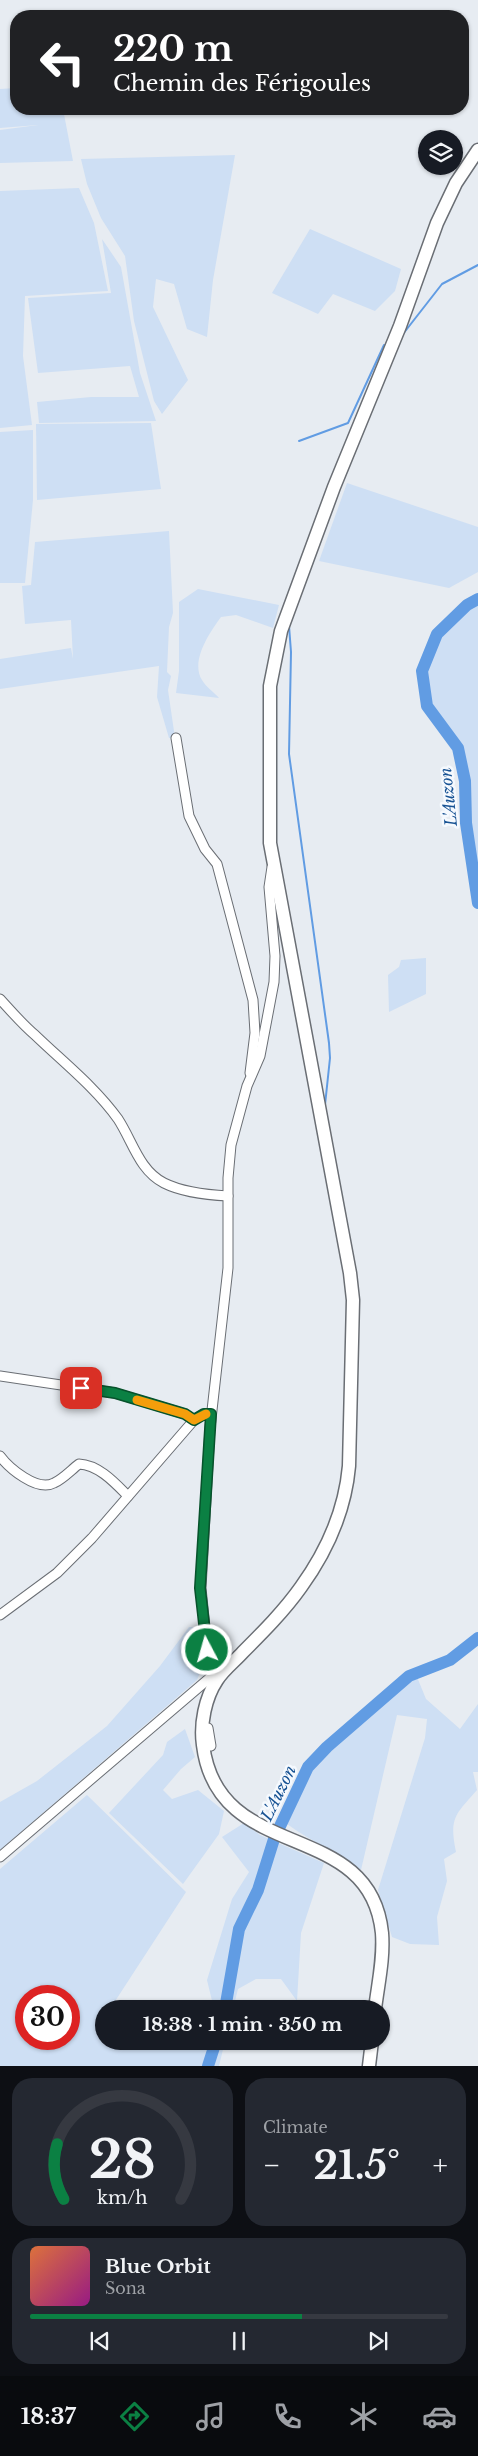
<!DOCTYPE html>
<html lang="en">
<head>
<meta charset="utf-8">
<style>
  :root { --surface:#171b24; --page:#242831; --text:#f1f3f6; --muted:#9ea1a6; --line:#363941; --accent:#0b8043 }
  body { margin:0; font-family:"Libre Baskerville",serif; background:var(--page); color:var(--text); height:100vh; display:flex; flex-direction:column; font-size:19px; white-space:nowrap }
  * { box-sizing:border-box; margin:0 }
  p { font-size:16px; color:var(--muted) }
  .icon { flex:none; width:28px; height:28px; fill:none; stroke:currentColor; stroke-width:2; stroke-linecap:round; stroke-linejoin:round }
  .map { position:relative; height:2066px; overflow:hidden }
  .drawer { display:flex; flex-direction:column; gap:12px; padding:12px; background:#0d0f14; flex:1 }
  .drawer>* { flex:none }
  .banner { position:absolute; left:10px; top:10px; width:459px; height:105px; border-radius:20px; box-shadow:0 1px 4px #0004; background:#202124; color:#fff; overflow:hidden }
  .controls { position:absolute; left:418px; top:130px; display:grid; gap:10px }
  .controls a { display:grid; place-items:center; width:45px; height:45px; border-radius:50%; background:var(--surface); box-shadow:0 1px 4px #0004; font-size:25px }
  .speed { position:absolute; left:15px; top:1985px; display:flex; gap:10px; font-size:25px; font-weight:700; text-align:center }
  .speed>* { display:grid; place-content:center; width:65px; height:65px; border-radius:50%; background:var(--surface); box-shadow:0 1px 4px #0004; line-height:1 }
  .speed .limit { border:8px solid #d22; background:#fff; color:#111 }
  .pin { position:absolute; display:grid; place-items:center; width:42px; height:42px; color:#fff; margin:-21px; border-radius:10px; box-shadow:0 2px 8px #0006 }
  .me { position:absolute; width:55px; margin:-28px; rotate:354deg; stroke-linejoin:round; filter:drop-shadow(0 0 4px #0008) }
  .turn { display:flex; align-items:center; gap:18px; height:105px; padding:0 20px; font-size:22px }
  .turn .icon { width:65px; height:65px; stroke-width:2.5 }
  .turn b { display:block; font-size:35px; line-height:42px }
  .big { font-size:38px; font-weight:800; line-height:1.1 }
  .drawer .card { flex:1; display:flex; flex-direction:column; justify-content:center; gap:8px; min-width:0; padding:0 18px; border-radius:20px; background:var(--page) }
  .drawer .dial { align-items:center; gap:0 }
  .dial svg { height:130px; overflow:visible; fill:none; stroke:var(--line); stroke-width:7; stroke-linecap:round; text-anchor:middle }
  .dial text { fill:var(--text); stroke:none }
  .song { display:flex; align-items:center; gap:15px }
  .cover { width:60px; height:60px; border-radius:8px; background:linear-gradient(135deg,hsl(20 70% 55%),hsl(310 70% 35%)) }
  .played { height:5px; border-radius:2px; background:linear-gradient(90deg,var(--accent) 65%,var(--line) 65%) }
  .keys { display:flex; justify-content:space-around; direction:ltr }
  .heat { display:flex; justify-content:space-between; align-items:center; font-size:28px; direction:ltr }
  .drawer .tiles { flex:1; display:grid; gap:12px; grid-template-columns:1fr 1fr }
  .card:last-child { grid-column:span 2 }
  .trip { position:absolute; left:95px; top:2000px; width:295px; height:50px; border-radius:25px; background:var(--surface); box-shadow:0 1px 4px #0004; font-weight:800; line-height:50px; text-align:center }
  .dock { display:flex; height:80px; justify-content:space-around; align-items:center; background:#090b0e; color:var(--muted) }
  .dock .icon { width:35px; height:35px }
  .dock .active { color:var(--accent) }
  .dock b { font-size:22px; color:var(--text) }
  .map>svg:first-child { display:block }
  .green { fill:#cedff4; fill-rule:evenodd }
  .lines { fill:none; stroke-linecap:round; stroke-linejoin:round }
  .stream { stroke:#619ce3; stroke-width:2 }
  .river { stroke:#619ce3; stroke-width:12 }
  .minor-casing { stroke:#6a6e74; stroke-width:11 }
  .secondary-casing { stroke:#6a6e74; stroke-width:15 }
  .minor { stroke:#fff; stroke-width:9 }
  .secondary { stroke:#fff; stroke-width:12 }
  .route-casing { stroke:#07532c; stroke-width:12 }
  .route { stroke:#0b8043; stroke-width:9 }
  .slow { stroke:#f59e0b; stroke-width:9 }
  .labels { text-anchor:middle; stroke-width:5; stroke-linejoin:round; paint-order:stroke }
  .water-label { font-size:16px; font-style:italic; fill:#175293; stroke:#f5f9fe }
</style>
</head>
<body>
<div class="map">
<svg width="478" height="2066" viewBox="0 0 478 2066">
  <rect width="100%" height="100%" fill="#e7ecf2"/>
  <g class="green">
    <polygon points="16,88 16,109 63,109 73,161 0,163 0,130 38,125 0,128 0,89"/>
    <polygon points="235,155 213,280 207,337 187,329 174,284 156,279 153,307 188,380 162,414 154,401 134,321 125,256 101,218 87,184 81,159"/>
    <polygon points="79,188 94,223 108,291 25,296 23,356 32,425 0,428 0,191"/>
    <polygon points="310,229 401,269 395,291 375,311 333,294 318,314 272,293"/>
    <polygon points="102,239 121,267 140,373 156,421 39,423 37,402 91,397 139,397 130,366 38,373 28,298 111,293"/>
    <polygon points="151,423 161,489 37,500 36,424"/>
    <polygon points="33,430 33,500 25,583 0,583 0,432"/>
    <polygon points="347,483 478,527 478,572 449,588 319,561"/>
    <polygon points="169,531 173,613 169,627 167,672 171,676 168,690 175,738 169,738 157,697 159,666 0,689 0,659 71,648 73,659 71,620 25,624 22,586 31,585 35,542"/>
    <path d="M198,589l81,16 -6,23 -37,-13 -15,2c-11,15 -31,44 -19,63 4,7 12,12 17,18l-43,-5 3,-22v-69z"/>
    <polygon points="478,601 478,893 469,821 468,781 461,748 431,706 426,671 440,636 468,607"/>
    <polygon points="426,958 426,994 389,1012 388,975 399,967 401,960"/>
    <polygon points="189,1627 201,1627 205,1661 197,1680 0,1850 0,1802 37,1781 107,1726 160,1666"/>
    <path d="M417,1677l9,22 34,30 18,-25v68h-5l4,18c-22,25 -28,28 -21,62l-12,7 3,22 -10,36 2,28 -29,-1 -18,-7 -14,-47 47,-152 2,-19 -30,-4 -36,155c-24,-17 -50,-29 -74,-46l25,-53 30,-32 70,-61z"/>
    <polygon points="185,1729 195,1757 181,1769 163,1790 172,1799 198,1790 224,1811 219,1834 183,1884 109,1813 163,1755 167,1742"/>
    <path d="M87,1795l99,97 -76,117h-6l-2,12h2v20h121l-6,25h-219v-197zM26,1996h43v43h-43z"/>
    <polygon points="244,1823 260,1835 324,1863 301,1933 297,2001 281,1979 256,1979 238,1989 233,2009 214,2009 207,1980 232,1899 249,1872 222,1837"/>
  </g>
  <g class="lines">
    <g class="stream">
      <polyline points="403,334 442,284 478,265"/>
      <polyline points="299,441 348,423 384,345"/>
      <polyline points="289,626 291,652 289,754 329,1043 330,1058 325,1105"/>
    </g>
    <g class="river">
      <polyline points="478,599 467,605 437,634 422,671 427,706 458,748 465,781 466,823 478,903"/>
      <polyline points="225,2009 239,1929 258,1890 274,1839 308,1767 327,1747 409,1676 450,1660 478,1638"/>
      <polyline points="208,2066 216,2041"/>
    </g>
    <g class="minor-casing">
      <g id="minor">
        <polyline points="176,738 189,816 205,849 217,864 253,1000 255,1033 250,1073"/>
        <path d="M0,999c11,12 22,25 35,36 28,27 60,52 83,84 15,23 21,51 46,64 18,9 44,12 64,13"/>
        <polyline points="0,1376 115,1393 185,1414 194,1420"/>
        <path d="M0,1456c9,12 37,36 54,27 9,-4 17,-13 25,-19 20,1 36,19 49,32"/>
        <polyline points="0,1615 57,1573 92,1538 194,1420 204,1414 211,1414"/>
        <polyline points="216,1681 209,1667 201,1588 210,1428 228,1268 228,1178 231,1145 247,1086 260,1056 274,982 275,956 269,887 272,867"/>
        <polyline points="208,1728 211,1746"/>
        <polyline points="0,1857 212,1676"/>
      </g>
    </g>
    <g class="secondary-casing">
      <g id="secondary">
        <path d="M375,2009c3,-25 9,-50 7,-76 -12,-117 -164,-67 -179,-188 -3,-21 2,-47 14,-65 7,-11 17,-18 26,-28 20,-20 41,-41 58,-65 26,-36 44,-76 48,-121l4,-166 -3,-27 -80,-430v-157l11,-55 53,-144 66,-161 37,-103 19,-40 22,-33"/>
        <polyline points="369,2066 372,2041"/>
      </g>
    </g>
    <use href="#minor" class="minor"/>
    <use href="#secondary" class="secondary"/>
  </g>
  <g class="lines">
    <g class="route-casing">
      <polyline id="route" points="81,1388 115,1393 185,1414 194,1420 204,1414 211,1414 200,1588 207,1650"/>
    </g>
    <use href="#route" class="route"/>
    <polyline class="slow" points="137,1400 185,1414 194,1420 206,1414"/>
  </g>
  <g class="labels">
    <g class="water-label">
      <text transform="translate(448 797) rotate(-96)" y="6">L'Auzon</text>
      <text transform="translate(278 1793) rotate(-64)" y="6">L'Auzon</text>
    </g>
  </g>
</svg>
<div class="controls">
<a><svg class="icon" aria-label="layers" viewBox="0 0 24 24"><path d="M12 4l9 5-9 5-9-5zM3 14l9 5 9-5"/></svg></a>
</div>
<div class="speed"><div class="limit">30</div></div>
<div class="pin" style="left:81px;top:1388px;background:#d93025"><svg class="icon" aria-label="arrive" viewBox="0 0 24 24"><path d="M6 21V4h12l-3 4 3 4H6"/></svg></div>
<svg class="me" style="left:207px;top:1650px" viewBox="-20 -20 40 40"><circle r="17" fill="#0b8043" stroke="#fff" stroke-width="3"/><path d="M0-11L8 9 0 5-8 9z" fill="#fff"/></svg>
<div class="trip">18:38 · 1 min · 350 m</div>
<div class="banner">
<div class="turn"><svg class="icon" aria-label="left" viewBox="0 0 24 24"><path d="M17 20v-9H6M10 6l-5 5 5 5"/></svg><div><b>220 m</b>Chemin des Férigoules</div></div>
</div>
</div>
<section class="drawer">
<div class="tiles">
<div class="card dial"><svg viewBox="0 0 100 80">
<path d="M14 69A42 42 0 1 1 86 69"/>
<path d="M14 69A42 42 0 0 1 10 35" stroke="#0b8043"/>
<text x="50" y="56" font-size="32" font-weight="700">28</text>
<text x="50" y="72" font-size="11">km/h</text>
</svg></div>
<div class="card"><p>Climate</p>
<div class="heat"><a>−</a><b class="big">21.5°</b><a>+</a></div>
</div>
<div class="card">
<div class="song"><i class="cover"></i><div><b>Blue Orbit</b><p>Sona</p></div></div>
<div class="played"></div>
<div class="keys"><svg class="icon" aria-label="previous" viewBox="0 0 24 24"><path d="M18 5L8 12l10 7zM5 5v14"/></svg><svg class="icon" aria-label="pause" viewBox="0 0 24 24"><path d="M8 5v14M16 5v14"/></svg><svg class="icon" aria-label="next" viewBox="0 0 24 24"><path d="M6 5l10 7-10 7zM19 5v14"/></svg></div>
</div>
</div>
</section>
<nav class="dock">
<b>18:37</b>
<svg class="icon active" aria-label="directions" viewBox="0 0 24 24"><path d="M12 3l9 9-9 9-9-9zM9 14v-3h6M13 9l2 2-2 2"/></svg>
<svg class="icon" aria-label="music" viewBox="0 0 24 24"><path d="M9 18V5l10-2v13"/><circle cx="6" cy="18" r="3"/><circle cx="16" cy="16" r="3"/></svg>
<svg class="icon" aria-label="phone" viewBox="0 0 24 24"><path d="M5 4h4l2 5-3 2q2 4 5 5l2-3 5 2v4C11 20 4 13 5 4z"/></svg>
<svg class="icon" aria-label="climate" viewBox="0 0 24 24"><path d="M12 3v18M4 7l16 10M4 17L20 7"/></svg>
<svg class="icon" aria-label="car" viewBox="0 0 24 24"><path d="M5 17H2v-5l4-1 3-4h7l3 4 3 1v5h-3M9 17h6M6 11h13"/><circle cx="7" cy="17" r="2"/><circle cx="17" cy="17" r="2"/></svg>
</nav>
</body>
</html>
